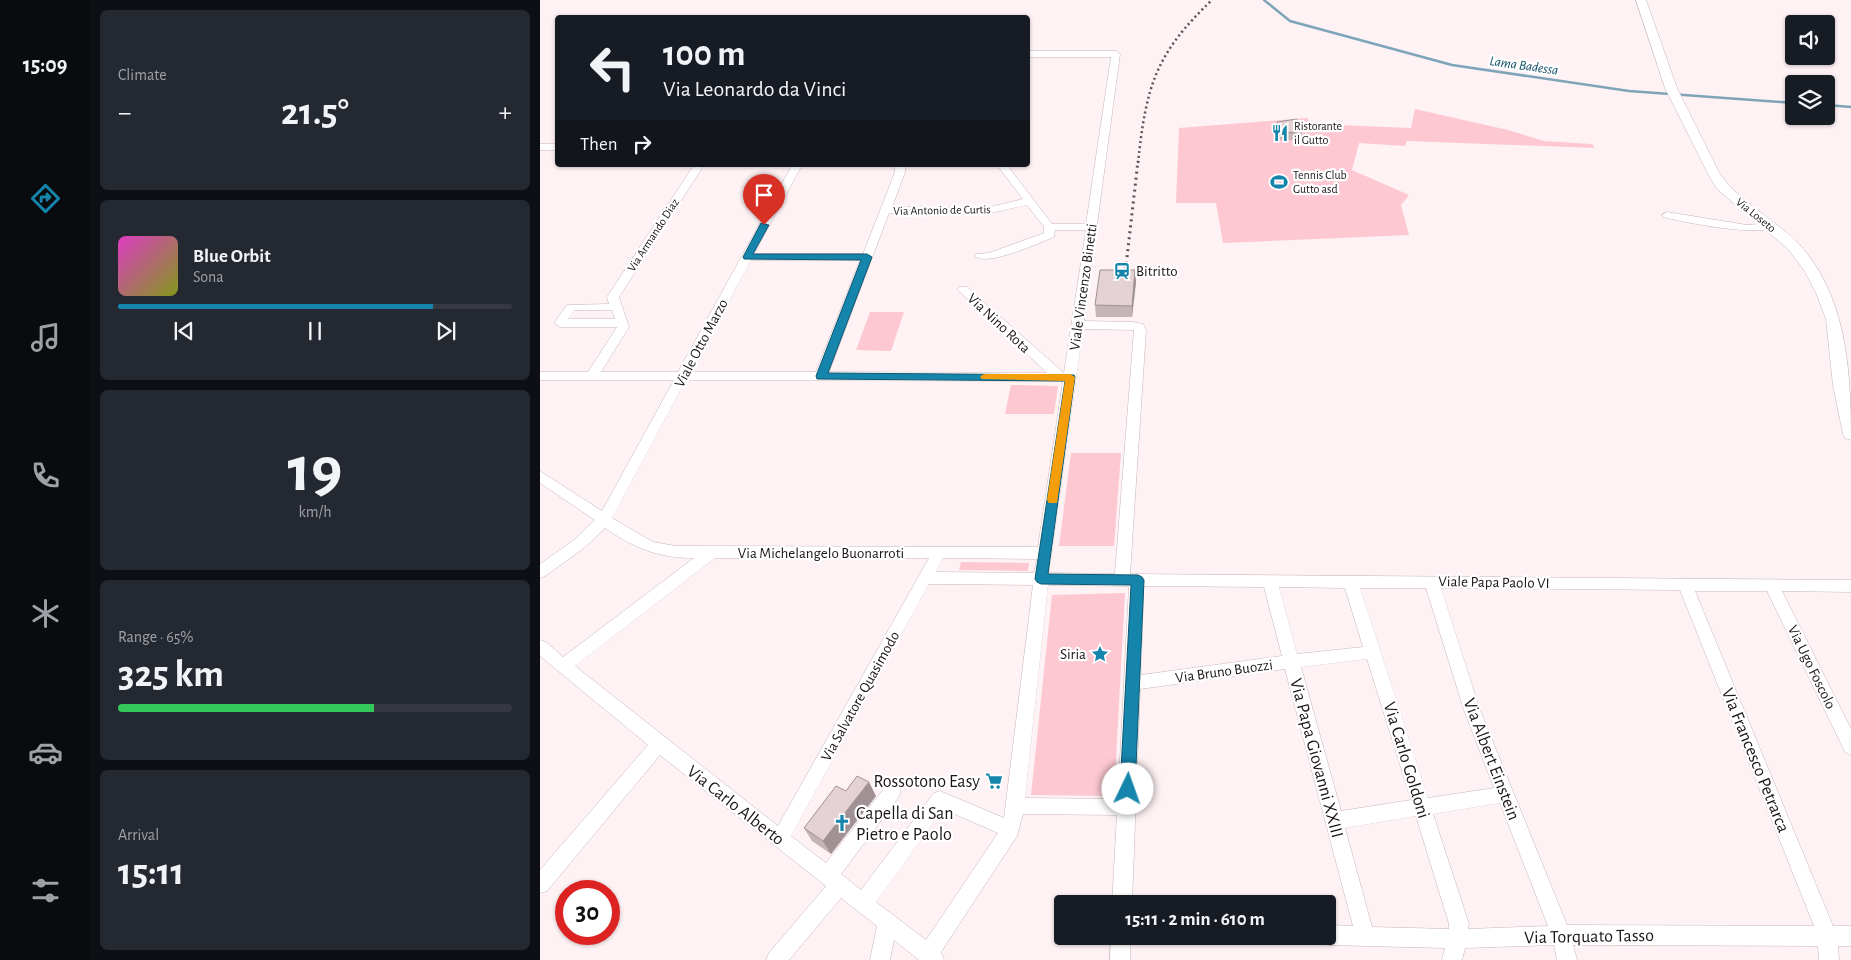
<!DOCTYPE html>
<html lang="en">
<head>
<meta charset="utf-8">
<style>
  :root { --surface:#171b24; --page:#242831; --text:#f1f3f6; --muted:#9ea1a6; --line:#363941; --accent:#1585ac }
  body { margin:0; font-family:"Alegreya Sans",sans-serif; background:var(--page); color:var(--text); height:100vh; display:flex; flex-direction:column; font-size:19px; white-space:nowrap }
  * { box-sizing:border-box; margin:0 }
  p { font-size:16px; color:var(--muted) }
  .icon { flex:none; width:28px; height:28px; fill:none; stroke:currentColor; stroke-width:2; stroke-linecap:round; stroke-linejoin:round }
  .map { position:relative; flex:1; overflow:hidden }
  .sheet { display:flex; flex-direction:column; gap:10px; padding:10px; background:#0d0f14; width:450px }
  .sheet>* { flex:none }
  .banner { position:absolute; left:15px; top:15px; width:475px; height:152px; border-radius:5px; box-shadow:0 1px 4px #0004; background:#171b24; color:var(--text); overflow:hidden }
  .tools { position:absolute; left:1245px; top:15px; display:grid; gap:10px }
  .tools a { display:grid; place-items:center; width:50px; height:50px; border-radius:5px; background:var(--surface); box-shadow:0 1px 4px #0004; font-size:25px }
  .speed { position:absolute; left:15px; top:880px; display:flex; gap:10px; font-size:25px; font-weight:700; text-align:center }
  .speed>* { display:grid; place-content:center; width:65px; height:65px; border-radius:50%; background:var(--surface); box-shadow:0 1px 4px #0004; line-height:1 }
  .speed .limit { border:8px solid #d22; background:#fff; color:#111 }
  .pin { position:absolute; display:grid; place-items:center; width:42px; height:42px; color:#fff; margin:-51px -21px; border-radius:50% 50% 50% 0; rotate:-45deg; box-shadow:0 0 5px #0007 }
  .pin .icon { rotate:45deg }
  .me { position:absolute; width:55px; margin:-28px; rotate:3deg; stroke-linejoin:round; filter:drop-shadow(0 0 4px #0008) }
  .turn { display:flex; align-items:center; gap:18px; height:105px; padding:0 25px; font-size:22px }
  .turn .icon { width:65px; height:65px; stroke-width:2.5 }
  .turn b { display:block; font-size:35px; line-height:42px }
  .then { display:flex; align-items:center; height:48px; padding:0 25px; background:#0003; gap:10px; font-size:19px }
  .big { font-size:38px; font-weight:600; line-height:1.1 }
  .sheet .widget { flex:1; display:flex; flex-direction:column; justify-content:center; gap:8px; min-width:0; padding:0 18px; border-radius:8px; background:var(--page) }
  .sheet .dial { align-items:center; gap:0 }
  .dial b { font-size:65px; line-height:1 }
  .song { display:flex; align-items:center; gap:15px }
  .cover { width:60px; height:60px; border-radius:8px; background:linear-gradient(135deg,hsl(310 70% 55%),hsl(70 70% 35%)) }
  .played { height:5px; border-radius:2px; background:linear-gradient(90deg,var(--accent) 80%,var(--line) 80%) }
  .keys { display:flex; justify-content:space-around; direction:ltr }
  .heat { display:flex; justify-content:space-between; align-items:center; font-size:28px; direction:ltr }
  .charge { height:8px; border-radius:4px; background:linear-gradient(90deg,#34c759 65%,var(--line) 0) }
  .trip { position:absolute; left:514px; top:895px; width:282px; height:50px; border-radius:5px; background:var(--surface); box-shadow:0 1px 4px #0004; font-weight:600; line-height:50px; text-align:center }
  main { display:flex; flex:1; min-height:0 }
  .tab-bar { display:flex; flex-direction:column; width:90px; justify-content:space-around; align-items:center; background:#090b0e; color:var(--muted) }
  .tab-bar .icon { width:35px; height:35px }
  .tab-bar .selected { color:var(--accent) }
  .tab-bar b { font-size:22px; color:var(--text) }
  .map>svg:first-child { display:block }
  .green { fill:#fdc8d2 }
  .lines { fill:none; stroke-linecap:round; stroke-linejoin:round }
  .stream { stroke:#7da4b8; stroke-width:2.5 }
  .minor-casing { stroke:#c8b5b8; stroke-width:1 }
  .major-casing { stroke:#c8b5b8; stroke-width:1 }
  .minor { fill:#fff; fill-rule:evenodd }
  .major { fill:#fff; fill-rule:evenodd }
  .rail-far1 { stroke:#5a5254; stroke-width:2.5; stroke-dasharray:2 3; stroke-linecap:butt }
  .rail { stroke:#5a5254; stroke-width:3; stroke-dasharray:2 4; stroke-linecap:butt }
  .wall { fill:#c4b4b6 }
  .shaded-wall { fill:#a09294 }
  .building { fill:#e4d1d4; stroke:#a09294 }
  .route { fill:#1585ac; stroke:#0e5670 }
  .slow { fill:#f59e0b }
  .labels { text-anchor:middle; stroke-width:4.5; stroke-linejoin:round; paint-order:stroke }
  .far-poi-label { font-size:12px; fill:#1c1517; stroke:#fff; text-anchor:start }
  .far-street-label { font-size:12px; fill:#1c1517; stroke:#fff }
  .far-water-label { font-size:14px; font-style:italic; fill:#125066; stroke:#fff }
  .poi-label { font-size:15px; fill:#1c1517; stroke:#fff; text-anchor:start }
  .street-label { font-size:15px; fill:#1c1517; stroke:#fff }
  .near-street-label { font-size:18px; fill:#1c1517; stroke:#fff }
  .near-poi-label { font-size:18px; fill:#1c1517; stroke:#fff; text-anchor:end }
</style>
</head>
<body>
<main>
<nav class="tab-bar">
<b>15:09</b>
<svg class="icon selected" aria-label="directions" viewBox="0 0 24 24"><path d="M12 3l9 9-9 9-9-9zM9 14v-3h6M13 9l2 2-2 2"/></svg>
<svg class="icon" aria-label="music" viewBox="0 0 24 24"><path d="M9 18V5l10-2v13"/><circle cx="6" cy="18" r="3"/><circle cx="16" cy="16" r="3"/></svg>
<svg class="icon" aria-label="phone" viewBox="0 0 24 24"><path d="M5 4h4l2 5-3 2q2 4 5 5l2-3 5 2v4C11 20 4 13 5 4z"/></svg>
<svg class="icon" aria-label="climate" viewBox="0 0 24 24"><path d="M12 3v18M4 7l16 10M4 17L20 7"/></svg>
<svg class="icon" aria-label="car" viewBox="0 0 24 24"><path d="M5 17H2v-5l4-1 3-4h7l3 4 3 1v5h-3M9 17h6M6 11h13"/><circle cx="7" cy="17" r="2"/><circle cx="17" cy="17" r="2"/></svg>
<svg class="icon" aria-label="filters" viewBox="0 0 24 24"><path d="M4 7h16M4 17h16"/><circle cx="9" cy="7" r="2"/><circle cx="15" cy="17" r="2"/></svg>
</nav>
<section class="sheet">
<div class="widget"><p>Climate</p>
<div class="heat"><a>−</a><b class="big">21.5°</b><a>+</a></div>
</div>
<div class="widget">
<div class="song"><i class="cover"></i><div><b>Blue Orbit</b><p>Sona</p></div></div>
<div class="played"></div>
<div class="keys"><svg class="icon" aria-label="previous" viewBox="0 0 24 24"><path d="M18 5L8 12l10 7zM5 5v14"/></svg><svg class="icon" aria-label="pause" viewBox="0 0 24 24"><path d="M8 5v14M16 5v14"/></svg><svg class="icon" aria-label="next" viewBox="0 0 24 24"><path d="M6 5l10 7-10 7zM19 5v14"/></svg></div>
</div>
<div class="widget dial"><b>19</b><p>km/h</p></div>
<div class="widget"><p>Range · 65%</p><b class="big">325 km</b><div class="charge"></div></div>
<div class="widget"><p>Arrival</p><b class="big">15:11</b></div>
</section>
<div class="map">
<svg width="1311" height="960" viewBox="0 0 1311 960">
  <rect width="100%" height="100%" fill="#fef2f4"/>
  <g class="green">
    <polygon points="875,109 968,130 1004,141 1052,144 1055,148 867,141 865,146 819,143 812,170 869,195 861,205 869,235 683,243 676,203 636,203 639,128 767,118 773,124 871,128"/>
    <polygon points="330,312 364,312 351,351 316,350"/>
    <polygon points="471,385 518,386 514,414 465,414"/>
    <polygon points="531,453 581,453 574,546 519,546"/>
    <polygon points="421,562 489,563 488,571 419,570"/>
    <polygon points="585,593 574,796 491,795 512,595"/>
  </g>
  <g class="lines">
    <g class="stream">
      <polyline points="724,0 750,21 912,65 1089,91 1254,103"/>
      <polyline points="1286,105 1311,107"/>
    </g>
    <g class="minor-casing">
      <g id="minor">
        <path d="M488,51h88l4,3 -36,267 49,1 10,2 3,6 -16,244 721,6v12l-69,-1 69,138v26l-6,-3 -78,-161h-72l138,335h18v20h-13l1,14h-20l-1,-14 -245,-1 4,15h-20l-3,-15 -89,3 -3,12h-20l3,-12 -117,-3 -7,-3 -2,-6h9v-11l25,1 -68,-257 -145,20 -8,215h-20l5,-89 -94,-1 -6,22 -76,116 3,8h-25l-25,-20 -4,20h-20l7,-34 -36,-28 -52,62h-23l3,-7 57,-67 -166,-131 -113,136 -7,2v-23l108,-125 -108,-89v-16l6,2 17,15 131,-99c-36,0 -60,-10 -89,-30l-21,20 -39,28 -5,2v-14l34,-24 21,-20 -55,-37v-12l62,40 72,-131h-134v-8h48l29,-45h-57l-6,-4 13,-18 42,-1 -2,-7 87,-132h10l-85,132 10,30 -28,45h77l114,-207h10l-48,89h109l32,-82v-7h10v7l-13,35 94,1 37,-9 -26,-34h10l45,59h34l25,-167h-83zM487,205l17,22v6l-55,20 -13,1 -1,2c11,11 64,-13 79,-19l1,-7h31l-22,143 -97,-86h-8l-2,2 2,2 88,82 -218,-1 60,-159 97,1zM211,260h109l-44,112h-125zM34,310h38l3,9h-47zM543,329l51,1 -19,244 -66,-1zM146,380l377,1 -25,166 -362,-1 -23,-4 -41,-24zM175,558h214l-151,268 -203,-160zM403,558l94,1 -3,14 -98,-1zM389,584l104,1 -29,233 -64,-27 -6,2 -73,97 -20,-16 57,-76 3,-6 -3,-6 -6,-2 -6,2 -60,77 -35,-27zM508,585l81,1 -11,213 -93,-1zM604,586l120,1 18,69 -141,19zM739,587l66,1 18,59 -66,7zM820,588h66l38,122 30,78 -66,10zM901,588l239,2 134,336 -247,-1 -87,-215zM827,659l44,141 -70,11 -40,-144zM960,803l48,123 -80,3 1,-5 -36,-110zM403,809l55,24 -72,107 -50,-38zM876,816l33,108v5l-77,-2 -27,-99z"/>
        <rect x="0" y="144" width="18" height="6"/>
        <path d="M1127,212l80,13 23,-2 5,3c-12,12 -93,-4 -112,-9l-1,-2z"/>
        <polygon points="571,936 591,936 590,960 570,960"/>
      </g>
    </g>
    <g class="major-casing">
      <path id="major" d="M1096,0h10l31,88 43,86c20,29 53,44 77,68 50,52 54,130 54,198l-6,-2 -2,-4 -10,-49 -7,-66 -10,-26 -12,-23 -17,-22 -70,-59 -9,-15 -43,-86z"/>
    </g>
    <use href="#minor" class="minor"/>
    <use href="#major" class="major"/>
    <path class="rail-far1" d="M598,163c8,-76 17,-109 74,-163"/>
    <polyline class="rail" points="585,275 598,161"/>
  </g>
  <g class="wall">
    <polygon points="737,122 762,130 762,137 755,137 755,140 741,140 736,129"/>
    <polygon points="595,270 596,282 592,317 556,317 555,305"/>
    <polygon points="306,791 336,796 291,854 272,841 264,828"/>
  </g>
  <g class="shaded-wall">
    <polygon points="595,270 596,282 592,317 592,306"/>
    <polygon points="329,782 336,796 291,854 283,841"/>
  </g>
  <g class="building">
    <polygon points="757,119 762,130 755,130 756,132 741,133 737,122"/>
    <polygon points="560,270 595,270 592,306 555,305"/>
    <polygon points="317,776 329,782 283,841 264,828 296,786 306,791"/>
  </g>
  <polygon class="route" points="221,223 229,225 213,254 327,254 332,257 288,373 534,375 535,377 508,574 598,575 602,577 604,580 595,789 593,794 588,796 583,794 580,789 591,585 501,584 497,582 495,579 525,381 277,379 276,376 321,260 204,259 203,257"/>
  <polygon class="slow" points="445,374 530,374 535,377 517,503 509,503 507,500 525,381 442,379 440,377 442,375"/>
  <defs>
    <g id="restaurant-bare" transform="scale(1.35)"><path d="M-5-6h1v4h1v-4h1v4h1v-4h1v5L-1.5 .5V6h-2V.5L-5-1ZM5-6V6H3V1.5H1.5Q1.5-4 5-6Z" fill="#1585ac" stroke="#fff" stroke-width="2.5" paint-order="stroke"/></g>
    <g id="stadium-bare" transform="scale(1.35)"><path d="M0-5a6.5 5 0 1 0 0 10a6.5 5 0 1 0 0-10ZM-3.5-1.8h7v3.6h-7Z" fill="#1585ac" stroke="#fff" stroke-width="2.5" paint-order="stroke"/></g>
    <g id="station-bare" transform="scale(1.35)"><path d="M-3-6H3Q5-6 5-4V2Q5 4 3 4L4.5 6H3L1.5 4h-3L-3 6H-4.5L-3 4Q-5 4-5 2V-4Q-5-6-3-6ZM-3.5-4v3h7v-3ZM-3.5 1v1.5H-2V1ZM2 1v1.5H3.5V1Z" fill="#1585ac" stroke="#fff" stroke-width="2.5" paint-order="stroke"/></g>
    <g id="sight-bare" transform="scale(1.35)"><path d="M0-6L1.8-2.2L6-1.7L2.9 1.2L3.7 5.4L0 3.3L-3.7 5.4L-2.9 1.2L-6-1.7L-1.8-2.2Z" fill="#1585ac" stroke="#fff" stroke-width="2.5" paint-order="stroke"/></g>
    <g id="supermarket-bare" transform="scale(1.35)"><path d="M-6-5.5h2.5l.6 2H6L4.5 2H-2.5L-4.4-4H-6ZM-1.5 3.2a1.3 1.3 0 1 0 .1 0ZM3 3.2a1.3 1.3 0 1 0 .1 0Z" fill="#1585ac" stroke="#fff" stroke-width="2.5" paint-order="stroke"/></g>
    <g id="church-bare" transform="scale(1.35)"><path d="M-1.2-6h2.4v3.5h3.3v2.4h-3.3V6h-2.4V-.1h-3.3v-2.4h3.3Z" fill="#1585ac" stroke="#fff" stroke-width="2.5" paint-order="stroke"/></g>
  </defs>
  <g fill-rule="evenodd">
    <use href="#restaurant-bare" x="740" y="133"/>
    <use href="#stadium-bare" x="739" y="182"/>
    <use href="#station-bare" x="582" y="271"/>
    <use href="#sight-bare" x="560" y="654"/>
    <use href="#supermarket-bare" x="454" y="781"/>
    <use href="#church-bare" x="302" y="823"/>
  </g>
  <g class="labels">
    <g class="far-poi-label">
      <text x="754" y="130">Ristorante<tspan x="754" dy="14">il Gutto</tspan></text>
      <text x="753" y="179">Tennis Club<tspan x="753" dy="14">Gutto asd</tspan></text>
    </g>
    <g class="far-street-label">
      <text transform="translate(402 210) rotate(-1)" y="4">Via Antonio de Curtis</text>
      <text transform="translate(1216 215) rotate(39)" y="4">Via Loseto</text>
      <text transform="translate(113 235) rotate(-57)" y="4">Via Armando Diaz</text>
    </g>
    <g class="far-water-label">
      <text transform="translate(984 65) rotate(8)" y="5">Lama Badessa</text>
    </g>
    <g class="poi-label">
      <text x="596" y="276">Bitritto</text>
      <text x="546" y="659" text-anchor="end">Siria</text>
    </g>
    <g class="street-label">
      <text transform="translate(543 287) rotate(-82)" y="5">Viale Vincenzo Binetti</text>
      <text transform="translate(459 323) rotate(43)" y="5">Via Nino Rota</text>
      <text transform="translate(161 343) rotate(-62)" y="5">Viale Otto Marzo</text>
      <text x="281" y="558">Via Michelangelo Buonarroti</text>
      <text transform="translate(954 582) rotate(1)" y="5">Viale Papa Paolo VI</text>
      <text transform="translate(1272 667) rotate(64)" y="5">Via Ugo Foscolo</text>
      <text transform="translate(684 671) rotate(-8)" y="5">Via Bruno Buozzi</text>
      <text transform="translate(320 696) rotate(-61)" y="5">Via Salvatore Quasimodo</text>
    </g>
    <g class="near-street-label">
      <text transform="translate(777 758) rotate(75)" y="6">Via Papa Giovanni XXIII</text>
      <text transform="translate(952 759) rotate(69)" y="6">Via Albert Einstein</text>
      <text transform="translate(867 760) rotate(73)" y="6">Via Carlo Goldoni</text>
      <text transform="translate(1216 760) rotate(68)" y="6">Via Francesco Petrarca</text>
      <text transform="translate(196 805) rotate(38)" y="6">Via Carlo Alberto</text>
      <text transform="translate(1049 936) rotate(-1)" y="6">Via Torquato Tasso</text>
    </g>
    <g class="near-poi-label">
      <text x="440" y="787">Rossotono Easy</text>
      <text x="316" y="819" text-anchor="start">Capella di San<tspan x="316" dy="21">Pietro e Paolo</tspan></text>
    </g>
  </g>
</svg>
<div class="tools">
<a><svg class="icon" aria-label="sound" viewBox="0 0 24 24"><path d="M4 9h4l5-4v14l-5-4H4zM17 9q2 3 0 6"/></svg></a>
<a><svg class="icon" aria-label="layers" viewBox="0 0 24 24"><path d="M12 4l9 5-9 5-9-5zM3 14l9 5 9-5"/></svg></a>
</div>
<div class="speed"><div class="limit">30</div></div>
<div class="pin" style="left:224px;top:225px;background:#d93025"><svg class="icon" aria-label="arrive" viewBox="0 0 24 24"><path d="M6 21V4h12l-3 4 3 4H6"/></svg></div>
<svg class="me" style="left:588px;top:789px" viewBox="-20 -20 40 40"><circle r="19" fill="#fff"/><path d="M0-13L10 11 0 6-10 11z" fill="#1585ac"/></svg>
<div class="trip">15:11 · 2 min · 610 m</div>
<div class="banner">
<div class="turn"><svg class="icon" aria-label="left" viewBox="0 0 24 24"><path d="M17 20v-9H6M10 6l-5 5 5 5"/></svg><div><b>100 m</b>Via Leonardo da Vinci</div></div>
<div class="then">Then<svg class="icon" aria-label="right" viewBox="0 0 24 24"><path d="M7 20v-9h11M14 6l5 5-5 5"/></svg></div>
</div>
</div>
</main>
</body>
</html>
